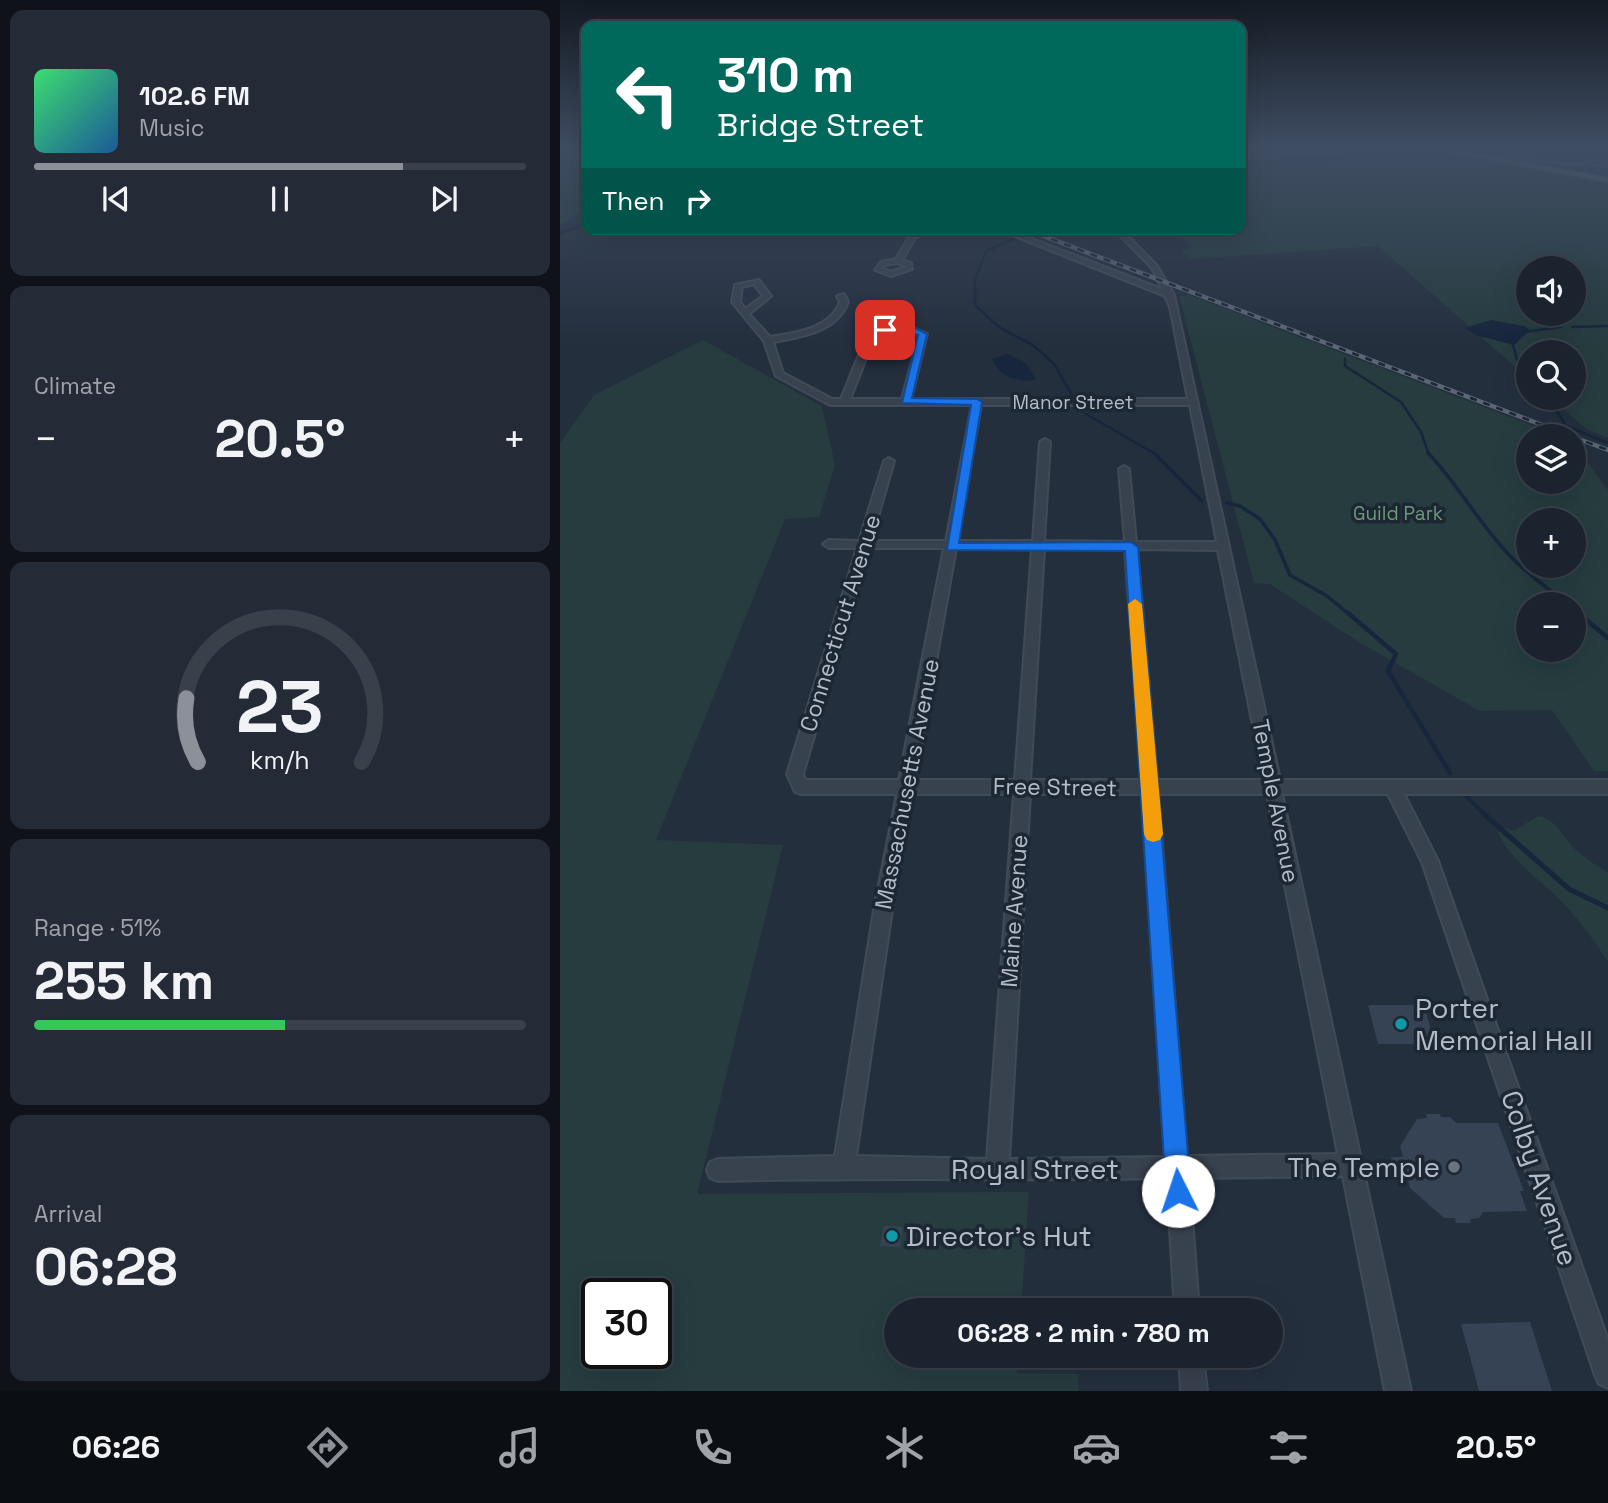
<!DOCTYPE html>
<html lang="en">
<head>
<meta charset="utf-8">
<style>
  :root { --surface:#1b232e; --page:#242b36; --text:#f1f3f6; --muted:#a0a4aa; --line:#39404a; --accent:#8c9099 }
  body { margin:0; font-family:"Space Grotesk",sans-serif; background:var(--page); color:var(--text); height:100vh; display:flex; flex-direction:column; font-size:26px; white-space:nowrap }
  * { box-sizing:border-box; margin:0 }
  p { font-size:23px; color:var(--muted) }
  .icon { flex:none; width:38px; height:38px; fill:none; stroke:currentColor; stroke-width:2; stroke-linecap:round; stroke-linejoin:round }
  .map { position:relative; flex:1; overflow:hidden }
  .panel { display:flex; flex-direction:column; gap:10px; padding:10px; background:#0f1319; width:560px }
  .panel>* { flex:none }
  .guide { position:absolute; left:21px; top:21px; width:665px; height:214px; border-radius:14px; box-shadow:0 7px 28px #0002,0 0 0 2px var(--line); background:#00695c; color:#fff; overflow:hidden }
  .controls { position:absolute; left:956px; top:256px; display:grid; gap:14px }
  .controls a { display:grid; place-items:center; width:70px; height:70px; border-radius:50%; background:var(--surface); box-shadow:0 7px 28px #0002,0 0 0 2px var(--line); font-size:35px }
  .speed { position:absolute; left:21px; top:1278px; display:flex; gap:14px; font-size:35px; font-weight:700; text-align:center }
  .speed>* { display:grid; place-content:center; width:91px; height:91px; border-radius:50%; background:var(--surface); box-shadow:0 7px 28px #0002,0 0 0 2px var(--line); line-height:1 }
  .speed .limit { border:4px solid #111; border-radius:10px; background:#fff; color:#111 }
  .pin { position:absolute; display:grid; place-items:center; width:60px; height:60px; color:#fff; margin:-30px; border-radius:14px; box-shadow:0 4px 10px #0006 }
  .me { position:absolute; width:77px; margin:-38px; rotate:356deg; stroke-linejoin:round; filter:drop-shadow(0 0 5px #0008) }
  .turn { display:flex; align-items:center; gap:24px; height:147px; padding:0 21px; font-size:32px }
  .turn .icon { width:91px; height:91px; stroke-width:2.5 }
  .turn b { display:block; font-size:49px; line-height:60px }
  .then { display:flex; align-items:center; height:66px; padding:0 21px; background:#0003; gap:14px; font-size:26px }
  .big { font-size:52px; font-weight:600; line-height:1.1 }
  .panel .widget { flex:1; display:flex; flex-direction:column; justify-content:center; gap:10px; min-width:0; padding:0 24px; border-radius:14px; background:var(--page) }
  .panel .dial { align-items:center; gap:0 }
  .dial svg { height:182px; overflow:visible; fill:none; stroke:var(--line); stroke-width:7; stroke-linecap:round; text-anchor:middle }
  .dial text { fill:var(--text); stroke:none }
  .song { display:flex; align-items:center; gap:21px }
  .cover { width:84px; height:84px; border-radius:10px; background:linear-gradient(135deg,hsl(140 70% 55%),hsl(210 70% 35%)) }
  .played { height:7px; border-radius:4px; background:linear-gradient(90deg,var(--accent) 75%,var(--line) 75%) }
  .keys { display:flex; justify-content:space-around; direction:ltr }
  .heat { display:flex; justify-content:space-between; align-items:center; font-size:38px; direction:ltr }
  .charge { height:10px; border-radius:5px; background:linear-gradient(90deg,#34c759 51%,var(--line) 0) }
  .trip { position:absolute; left:324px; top:1298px; width:399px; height:70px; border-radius:35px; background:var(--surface); box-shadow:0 7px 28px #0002,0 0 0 2px var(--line); font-weight:600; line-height:70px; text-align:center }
  .menu { display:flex; height:112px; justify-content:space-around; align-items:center; background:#0b0e12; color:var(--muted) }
  .menu .icon { width:49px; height:49px }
  .menu .selected { color:var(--accent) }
  .menu b { font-size:32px; color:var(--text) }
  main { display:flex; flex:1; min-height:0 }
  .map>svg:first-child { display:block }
  .green { fill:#263c3f; fill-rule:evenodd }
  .water { fill:#17263c }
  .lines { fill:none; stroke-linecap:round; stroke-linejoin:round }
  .stream-far4 { stroke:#17263c; stroke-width:2 }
  .stream-far3 { stroke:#17263c; stroke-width:2.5 }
  .stream-far2 { stroke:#17263c; stroke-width:3.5 }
  .stream-far1 { stroke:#17263c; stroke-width:4.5 }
  .stream { stroke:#17263c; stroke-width:5 }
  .building { fill:#364354 }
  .minor-casing { stroke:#414a57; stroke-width:4 }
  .major-casing { stroke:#414a57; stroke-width:3 }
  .minor { fill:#38414e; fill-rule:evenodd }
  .major { fill:#56606e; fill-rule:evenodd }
  .rail-casing { stroke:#5a6575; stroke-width:4.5 }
  .rail { stroke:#1d2633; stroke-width:2.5; stroke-dasharray:7; stroke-linecap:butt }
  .route { fill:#1a73e8; stroke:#114b97; stroke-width:2 }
  .slow { fill:#f59e0b }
  .culture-dot { fill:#0f9aa8; stroke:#1d2633; stroke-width:2.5 }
  .worship-dot { fill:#6b7280; stroke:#1d2633; stroke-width:2.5 }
  .labels { text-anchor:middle; stroke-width:7; stroke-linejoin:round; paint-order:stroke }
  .far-street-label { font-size:19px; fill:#b4bcc9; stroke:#1d2633 }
  .far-park-label { font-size:19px; fill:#6b9a76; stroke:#1d2633 }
  .street-label { font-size:23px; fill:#b4bcc9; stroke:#1d2633 }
  .near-poi-label { font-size:28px; fill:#b4bcc9; stroke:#1d2633; text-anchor:start }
  .near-street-label { font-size:28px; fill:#b4bcc9; stroke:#1d2633 }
</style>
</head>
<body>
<main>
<section class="panel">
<div class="widget">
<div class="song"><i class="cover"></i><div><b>102.6 FM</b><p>Music</p></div></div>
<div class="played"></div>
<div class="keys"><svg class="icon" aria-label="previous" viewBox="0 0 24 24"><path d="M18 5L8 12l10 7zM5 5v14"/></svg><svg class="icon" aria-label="pause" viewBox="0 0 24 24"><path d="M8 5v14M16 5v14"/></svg><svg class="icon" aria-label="next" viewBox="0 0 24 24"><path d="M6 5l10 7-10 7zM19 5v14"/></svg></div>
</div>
<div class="widget"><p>Climate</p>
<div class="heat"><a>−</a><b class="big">20.5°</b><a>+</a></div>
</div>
<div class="widget dial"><svg viewBox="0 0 100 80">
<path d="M14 69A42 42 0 1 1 86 69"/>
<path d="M14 69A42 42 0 0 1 9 41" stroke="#8c9099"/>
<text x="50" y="56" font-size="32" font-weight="700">23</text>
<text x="50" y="72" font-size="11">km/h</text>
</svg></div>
<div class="widget"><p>Range · 51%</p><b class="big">255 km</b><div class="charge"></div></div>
<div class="widget"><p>Arrival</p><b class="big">06:28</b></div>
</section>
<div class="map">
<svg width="1048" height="1391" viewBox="0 0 1048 1391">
  <rect width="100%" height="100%" fill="#242f3e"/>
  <g class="green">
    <polygon points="0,147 26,147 26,209 0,225"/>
    <path d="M876,151l172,29v258l-22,-9 -36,-32h23v-45h-45v26l-150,-132 -189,13 -8,-9 12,-3 -23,-18h71v-63l183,-11zM968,268h45v45h-45z"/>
    <path d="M629,295l371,141h-32v45h45v-38l35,47v281h-14l-42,-61 -72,1 -123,-70 -87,-57 -16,-1 -75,-287zM968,520h45v45h-45zM968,604h45v45h-45z"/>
    <path d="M143,340l119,66 13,59 -16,52 -34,2 -129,321 127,5 -86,349 332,-2 -8,119h-125v45h122l-1,17 62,1 -1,17h-518v-948l34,-48zM37,1293h59v60h-59z"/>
    <path d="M978,816c18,2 25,22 37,33 10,9 22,17 33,24v89c-15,-24 -34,-49 -55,-69 -21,-19 -44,-35 -55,-61l7,-4 9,3z"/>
  </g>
  <g class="water">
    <polygon points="931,320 964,326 970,330 954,345 919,336 904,328"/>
    <path d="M447,354l19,9 10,17c-20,2 -36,-3 -44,-21z"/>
  </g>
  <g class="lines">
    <polyline class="stream-far4" points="16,228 26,220"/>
    <g class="stream-far3">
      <polyline points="0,233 21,226"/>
      <polyline points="463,235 467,234"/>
      <polyline points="456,238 426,251 415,280 415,305 439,327 474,346 494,364 513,397"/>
      <polyline points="1012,327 1048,326"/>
      <polyline points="964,332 1001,327"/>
      <polyline points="952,341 957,360 968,372"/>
      <polyline points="785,359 785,366 841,402 861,432 869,455"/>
      <polyline points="988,397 1006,426 1048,443"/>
      <polyline points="526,414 597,455"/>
    </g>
    <g class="stream-far2">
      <polyline points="594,453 642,501"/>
      <path d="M868,453c31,32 52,73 85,106 16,16 36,30 54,45"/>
      <polyline points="667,503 680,506 700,519 715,540 730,575 767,596 790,615"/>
      <polyline points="1013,609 1020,615"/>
    </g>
    <g class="stream-far1">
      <polyline points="788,613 836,654 828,671 890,773"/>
      <polyline points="1018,613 1048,638"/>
      <polyline points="903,793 927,817"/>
    </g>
    <polyline class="stream" points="925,815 1009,889 1048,908"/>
  </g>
  <g class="building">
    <polygon points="808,1005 864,1005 875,1044 818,1044"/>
    <polygon points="866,1114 880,1114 881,1117 890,1117 896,1123 938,1123 964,1191 960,1191 967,1211 923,1212 919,1218 910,1219 911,1223 896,1223 895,1218 884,1218 850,1188 847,1177 836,1177 831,1157 843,1157 840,1146 857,1119 867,1118"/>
    <polygon points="324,1226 343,1227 340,1247 320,1246"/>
    <polygon points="970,1322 992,1391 919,1391 901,1324"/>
  </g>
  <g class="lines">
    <g class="minor-casing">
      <g id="minor">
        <polygon points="742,147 752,147 718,157 681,157 681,154 718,153"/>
        <polygon points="905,147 911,147 902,155 898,155"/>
        <polygon points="949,154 1048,162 1048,166 918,157"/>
        <path d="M362,229h8l-15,9 -13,22 9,3 1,6 -21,7 -16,-6 6,-8 15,-3 14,-23zM338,263l8,4 -15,5 -9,-4 3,-3z"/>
        <path d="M437,229h9l156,60 -10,-21 -38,-39h7l36,37 17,29 106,485h328v14h-204l34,67 170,479v48l-9,-4 -4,-9 -173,-513 -34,-68h-106l129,597h-26l-42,-215 -154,2 10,133h-24l-8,-133c-150,3 -299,-1 -449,3l-8,-3 -3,-8 3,-8 8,-3 117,-3 39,-246 23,-116h-97l-5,-2 -8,-18 70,-226h-28l-6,-4 6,-4 30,1 25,-80 5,-3 5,3 -23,80h75l26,-136h-142l-54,-29 -12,-35 -32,-39 3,-17 24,-5 12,16 -22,18 21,23c25,-4 60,-8 70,-35l-3,-6 7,-2 4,8c-11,30 -47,35 -75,40l10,31 49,26h9l26,-64 11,-6 18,-3 18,2 13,6 -16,65h277l-18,-92 -5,-11zM194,284l9,12 -18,13 -5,-7 2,-15zM336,331l23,4 -17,64h-52l24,-61 10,-5zM421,405h209l27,137h-81l-7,-73 -5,-3 -5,3 6,73 -81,-1 6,-99 -5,-3 -5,3 -7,99h-76zM309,548h75l-45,232h-94l-2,-6zM396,548l76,1 -17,231h-100zM484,549h81l17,231h-112zM577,549l81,1 46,230h-107zM352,794h102l-27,365 -131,-3 36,-246zM470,794h112l23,363 -156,2zM598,794h109l71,360 -151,2z"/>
        <polygon points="619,1356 643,1356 647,1391 621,1391"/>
      </g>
    </g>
    <g class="major-casing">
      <polygon id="major" points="879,147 1048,178 1048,182 863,147"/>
    </g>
    <use href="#minor" class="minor"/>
    <use href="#major" class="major"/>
    <g class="rail-casing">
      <g id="rail">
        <polyline points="465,229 1011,436"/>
        <polyline points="1013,437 1048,450"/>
      </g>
    </g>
    <use href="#rail" class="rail"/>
  </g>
  <linearGradient id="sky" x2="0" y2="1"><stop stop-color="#141a22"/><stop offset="0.43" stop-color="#3f4d63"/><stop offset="1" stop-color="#3f4d63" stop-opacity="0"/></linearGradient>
  <rect width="1048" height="342" fill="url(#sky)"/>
  <polygon class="route" points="325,327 354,327 367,334 352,398 417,399 422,402 399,543 571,542 578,547 631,1191 627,1200 618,1204 609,1200 606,1191 565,551 387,550 411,405 342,403 358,335 322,332"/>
  <polygon class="slow" points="575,599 582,604 603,834 600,840 593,842 587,840 584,834 568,604"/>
  <g class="culture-dot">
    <circle cx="841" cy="1024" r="7"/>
    <circle cx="332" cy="1236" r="7"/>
  </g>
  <circle class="worship-dot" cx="894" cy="1167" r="7"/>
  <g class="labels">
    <g class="far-street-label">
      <text x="513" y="409">Manor Street</text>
    </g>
    <g class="far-park-label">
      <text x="838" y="520">Guild Park</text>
    </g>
    <g class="street-label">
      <text transform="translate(280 623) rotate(-73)" y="8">Connecticut Avenue</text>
      <text transform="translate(347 784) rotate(-79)" y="8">Massachusetts Avenue</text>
      <text transform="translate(495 787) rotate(1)" y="8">Free Street</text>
      <text transform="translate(716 801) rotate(79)" y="8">Temple Avenue</text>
      <text transform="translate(454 911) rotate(-86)" y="8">Maine Avenue</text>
    </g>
    <g class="near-poi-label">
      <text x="855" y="1018">Porter<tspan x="855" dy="32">Memorial Hall</tspan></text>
      <text x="880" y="1177" text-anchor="end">The Temple</text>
      <text x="346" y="1246">Director's Hut</text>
    </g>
    <g class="near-street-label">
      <text x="475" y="1179">Royal Street</text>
      <text transform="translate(980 1178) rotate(71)" y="10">Colby Avenue</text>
    </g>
  </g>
</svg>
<div class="controls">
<a><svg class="icon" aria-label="sound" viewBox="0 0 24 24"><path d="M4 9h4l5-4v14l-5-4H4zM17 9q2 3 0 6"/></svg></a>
<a><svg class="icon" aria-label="search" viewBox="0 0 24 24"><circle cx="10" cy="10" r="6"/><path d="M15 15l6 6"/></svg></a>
<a><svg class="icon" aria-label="layers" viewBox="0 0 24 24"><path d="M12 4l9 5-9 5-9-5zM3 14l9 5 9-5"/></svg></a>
<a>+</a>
<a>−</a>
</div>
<div class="speed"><div class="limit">30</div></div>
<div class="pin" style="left:325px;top:330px;background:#d93025"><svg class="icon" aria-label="arrive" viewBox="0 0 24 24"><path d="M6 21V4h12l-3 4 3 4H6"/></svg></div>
<svg class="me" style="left:618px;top:1191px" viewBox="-20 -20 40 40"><circle r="19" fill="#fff"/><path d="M0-13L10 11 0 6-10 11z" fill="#1a73e8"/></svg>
<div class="trip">06:28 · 2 min · 780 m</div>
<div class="guide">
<div class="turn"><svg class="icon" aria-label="left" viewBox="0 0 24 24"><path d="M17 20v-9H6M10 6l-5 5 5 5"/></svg><div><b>310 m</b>Bridge Street</div></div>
<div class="then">Then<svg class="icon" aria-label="right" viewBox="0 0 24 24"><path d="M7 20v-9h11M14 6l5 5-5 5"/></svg></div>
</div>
</div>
</main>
<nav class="menu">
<b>06:26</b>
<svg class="icon selected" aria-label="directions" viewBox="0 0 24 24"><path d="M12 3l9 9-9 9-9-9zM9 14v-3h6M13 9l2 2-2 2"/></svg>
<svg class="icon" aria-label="music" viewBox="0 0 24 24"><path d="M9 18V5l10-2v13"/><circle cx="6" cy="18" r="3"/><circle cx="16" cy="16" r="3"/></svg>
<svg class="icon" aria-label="phone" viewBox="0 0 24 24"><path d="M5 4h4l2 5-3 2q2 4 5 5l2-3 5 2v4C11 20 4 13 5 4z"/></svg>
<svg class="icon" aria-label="climate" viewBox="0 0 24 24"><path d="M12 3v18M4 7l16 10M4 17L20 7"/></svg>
<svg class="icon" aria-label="car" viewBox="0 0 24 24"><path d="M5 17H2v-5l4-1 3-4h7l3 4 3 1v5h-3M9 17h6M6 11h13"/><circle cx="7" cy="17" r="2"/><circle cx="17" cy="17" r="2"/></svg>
<svg class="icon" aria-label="filters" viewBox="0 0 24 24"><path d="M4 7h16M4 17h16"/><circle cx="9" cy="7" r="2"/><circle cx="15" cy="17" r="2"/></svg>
<b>20.5°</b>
</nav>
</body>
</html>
